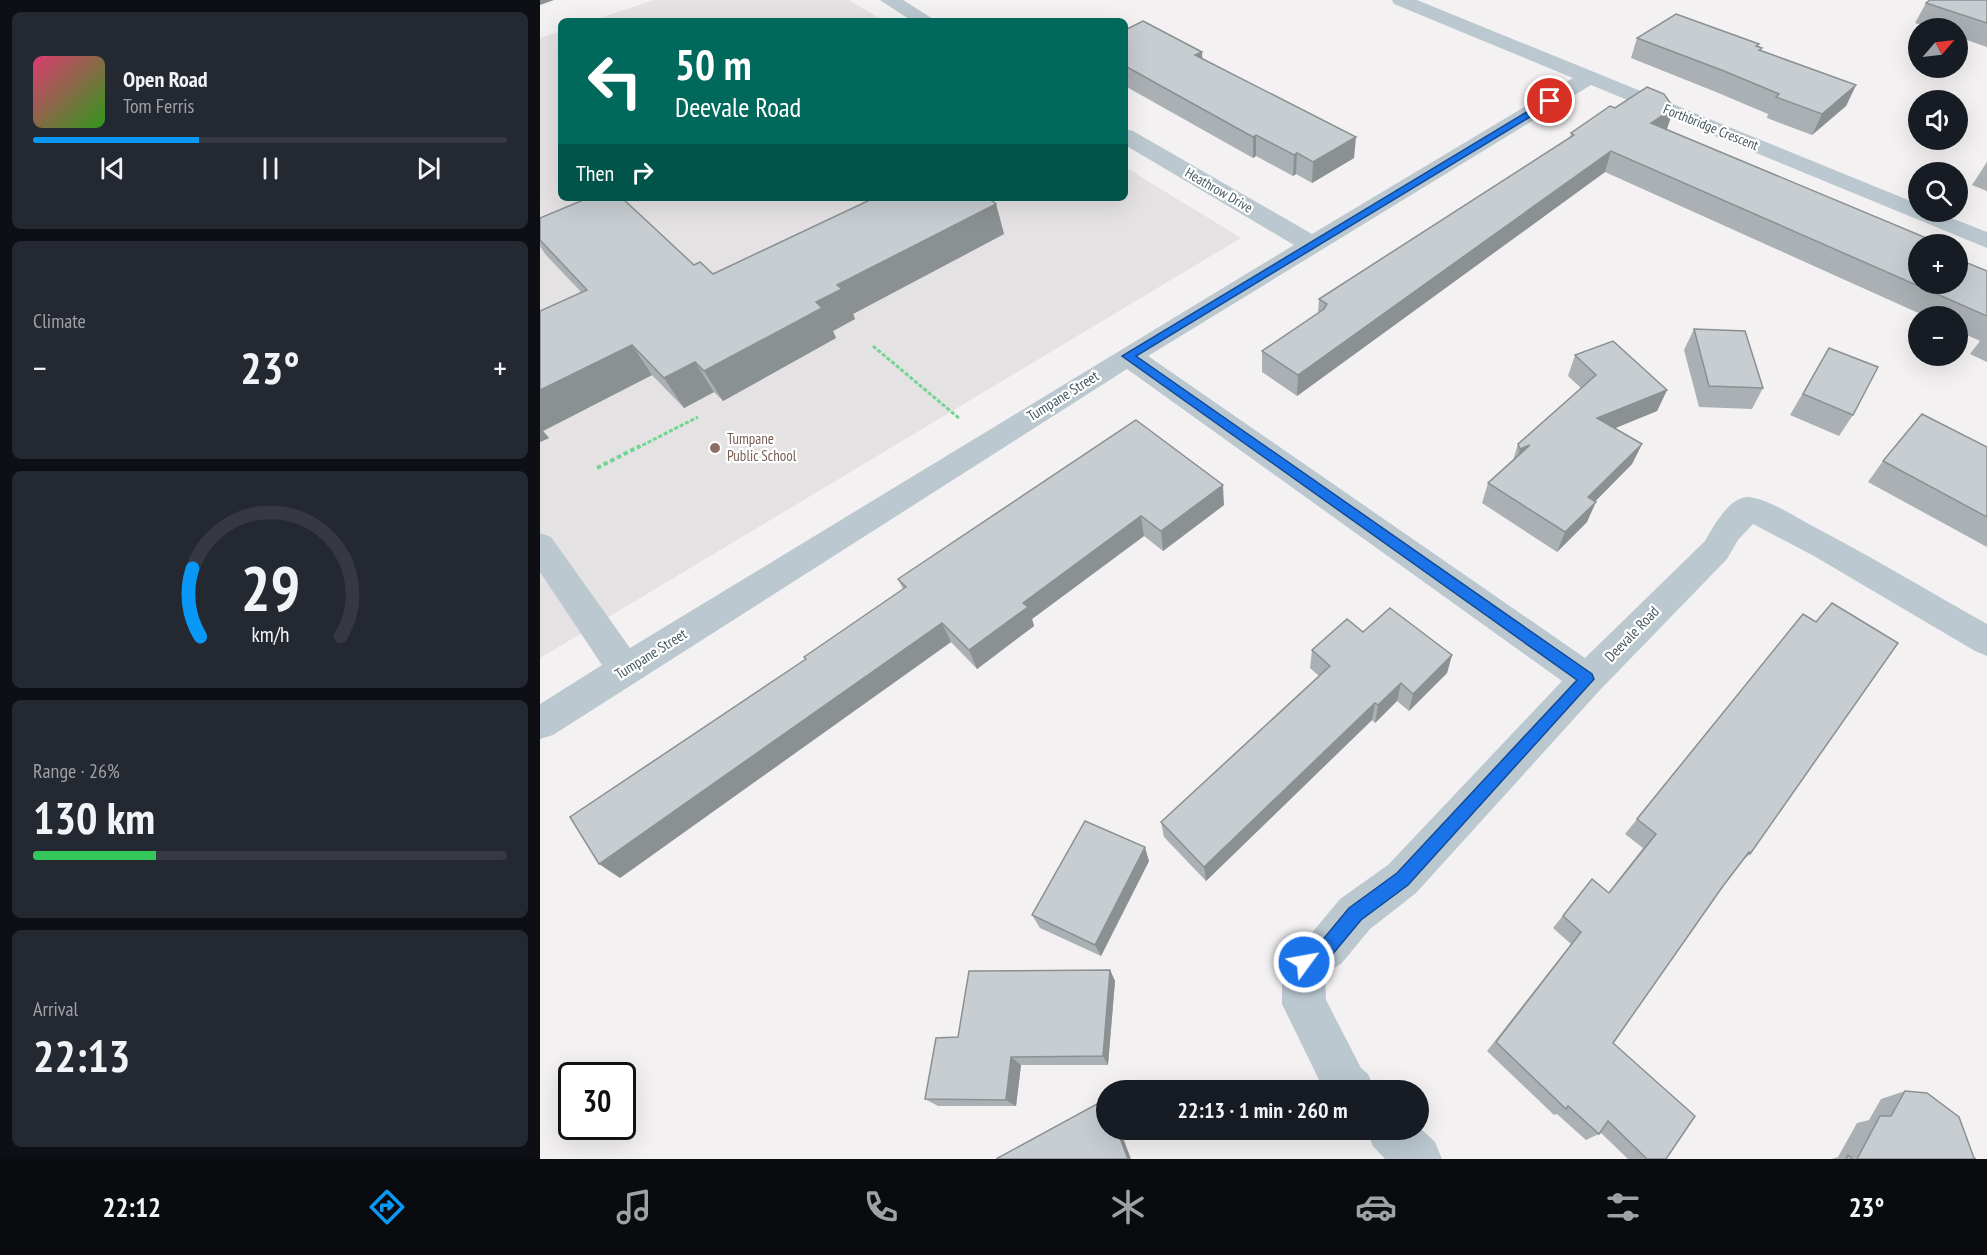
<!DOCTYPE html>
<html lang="en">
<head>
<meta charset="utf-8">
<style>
  :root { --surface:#171b24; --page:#242831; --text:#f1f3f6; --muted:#9ea1a6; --line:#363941; --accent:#0998f5 }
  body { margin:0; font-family:"PT Sans Narrow",sans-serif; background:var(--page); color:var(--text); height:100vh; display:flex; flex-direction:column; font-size:22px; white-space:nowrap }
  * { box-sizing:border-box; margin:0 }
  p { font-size:20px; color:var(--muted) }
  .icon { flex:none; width:33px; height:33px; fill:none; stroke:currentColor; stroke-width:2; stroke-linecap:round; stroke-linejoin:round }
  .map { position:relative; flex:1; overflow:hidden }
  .drawer { display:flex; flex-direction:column; gap:12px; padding:12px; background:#0d0f14; width:540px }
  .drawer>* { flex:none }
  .hud { position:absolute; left:18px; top:18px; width:570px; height:183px; border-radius:9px; box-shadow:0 6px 24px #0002; background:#00695c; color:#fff; overflow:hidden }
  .needle { width:39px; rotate:62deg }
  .tools { position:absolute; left:1368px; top:18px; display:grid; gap:12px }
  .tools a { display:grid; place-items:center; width:60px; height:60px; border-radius:50%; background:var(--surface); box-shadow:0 6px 24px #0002; font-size:30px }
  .speed { position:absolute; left:18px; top:1062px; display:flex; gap:12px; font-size:30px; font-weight:700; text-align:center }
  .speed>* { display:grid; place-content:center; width:78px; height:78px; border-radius:50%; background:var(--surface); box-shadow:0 6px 24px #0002; line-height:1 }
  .speed .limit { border:3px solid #111; border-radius:9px; background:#fff; color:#111 }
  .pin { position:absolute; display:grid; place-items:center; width:51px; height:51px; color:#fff; margin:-26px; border:3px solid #fff; border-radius:50%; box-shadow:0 2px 6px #0007 }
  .me { position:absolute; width:66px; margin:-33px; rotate:58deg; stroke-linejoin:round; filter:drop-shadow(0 0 4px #0008) }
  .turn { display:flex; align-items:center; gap:21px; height:126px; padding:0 18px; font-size:27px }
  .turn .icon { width:78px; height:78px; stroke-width:2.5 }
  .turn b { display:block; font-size:42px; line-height:51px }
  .then { display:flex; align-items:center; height:57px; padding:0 18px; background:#0003; gap:12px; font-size:22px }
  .big { font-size:45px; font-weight:700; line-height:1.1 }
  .drawer .widget { flex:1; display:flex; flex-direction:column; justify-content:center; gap:9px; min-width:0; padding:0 21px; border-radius:9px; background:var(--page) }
  .drawer .dial { align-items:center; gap:0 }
  .dial svg { height:156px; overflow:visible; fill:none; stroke:var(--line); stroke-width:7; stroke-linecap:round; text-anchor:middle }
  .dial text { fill:var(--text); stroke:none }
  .song { display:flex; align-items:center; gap:18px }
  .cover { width:72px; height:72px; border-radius:9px; background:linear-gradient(135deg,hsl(340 70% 55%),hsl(110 70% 35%)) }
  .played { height:6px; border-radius:3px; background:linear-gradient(90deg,var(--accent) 35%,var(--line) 35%) }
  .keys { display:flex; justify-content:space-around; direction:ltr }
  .heat { display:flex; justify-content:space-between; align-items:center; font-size:33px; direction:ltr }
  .charge { height:9px; border-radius:4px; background:linear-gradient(90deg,#34c759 26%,var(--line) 0) }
  .trip { position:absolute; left:556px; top:1080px; width:333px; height:60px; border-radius:30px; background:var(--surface); box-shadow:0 6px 24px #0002; font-weight:700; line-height:60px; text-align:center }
  .menu { display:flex; height:96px; justify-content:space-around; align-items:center; background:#090b0e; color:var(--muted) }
  .menu .icon { width:42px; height:42px }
  .menu .selected { color:var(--accent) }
  .menu b { font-size:27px; color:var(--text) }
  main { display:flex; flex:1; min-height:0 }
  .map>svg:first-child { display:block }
  .education { fill:#e4e2e3 }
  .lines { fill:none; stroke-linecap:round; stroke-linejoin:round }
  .path-far1 { stroke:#71d593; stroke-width:3; stroke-dasharray:4 2; stroke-linecap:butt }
  .path { stroke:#71d593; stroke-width:4; stroke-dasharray:4.5 3; stroke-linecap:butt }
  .minor { fill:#bbc8cf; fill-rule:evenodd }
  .wall { fill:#abb0b4 }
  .shaded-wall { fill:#8b9092 }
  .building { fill:#c7cdd1; stroke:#8b9092; stroke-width:1.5 }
  .route { fill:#1a73e8; stroke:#114b97; stroke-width:1.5 }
  .education-dot { fill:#8d6e63; stroke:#fff; stroke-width:2 }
  .labels { text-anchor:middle; stroke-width:4.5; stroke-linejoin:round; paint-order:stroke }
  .far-street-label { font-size:14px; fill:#475860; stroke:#fff }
  .street-label { font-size:15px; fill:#475860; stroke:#fff }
  .education-label { font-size:15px; fill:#785e54; stroke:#fff; text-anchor:start }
</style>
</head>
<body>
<main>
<section class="drawer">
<div class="widget">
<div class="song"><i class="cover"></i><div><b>Open Road</b><p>Tom Ferris</p></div></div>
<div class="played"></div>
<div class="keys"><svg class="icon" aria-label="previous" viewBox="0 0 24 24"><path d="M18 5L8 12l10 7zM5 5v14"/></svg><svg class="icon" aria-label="pause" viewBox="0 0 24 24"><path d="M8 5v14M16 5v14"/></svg><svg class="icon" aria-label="next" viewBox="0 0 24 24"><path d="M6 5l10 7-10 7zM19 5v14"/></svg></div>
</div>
<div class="widget"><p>Climate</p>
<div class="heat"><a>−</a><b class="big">23°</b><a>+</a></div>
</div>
<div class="widget dial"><svg viewBox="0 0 100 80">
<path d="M14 69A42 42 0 1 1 86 69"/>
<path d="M14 69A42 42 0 0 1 10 34" stroke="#0998f5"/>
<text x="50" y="56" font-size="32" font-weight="700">29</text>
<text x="50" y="72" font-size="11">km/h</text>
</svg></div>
<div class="widget"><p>Range · 26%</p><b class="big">130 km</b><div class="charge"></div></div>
<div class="widget"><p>Arrival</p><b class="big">22:13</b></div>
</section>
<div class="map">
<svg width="1447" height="1159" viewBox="0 0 1447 1159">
  <rect width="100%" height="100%" fill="#f3f1f1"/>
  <g class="education">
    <polygon points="114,0 309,0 344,21 51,21"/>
    <polygon points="21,31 21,198 585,198 585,167 701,238 0,658 0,38"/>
  </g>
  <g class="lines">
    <g class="path-far1">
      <polyline points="333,346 420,419"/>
      <polyline points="97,448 158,417"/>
    </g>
    <polyline class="path" points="57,468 100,446"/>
    <g class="minor">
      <polygon points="340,0 363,0 396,21 372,21"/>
      <path d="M852,0h25l501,204v8h18l51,20v16l-396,-163 -443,271 437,302 120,-117c8,-14 24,-44 43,-44 17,1 45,18 59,26 61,32 120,67 180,101v32l-12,-5 -161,-95 -61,-32 -15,16 -11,19 -127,131 -184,203 -46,36 -29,35 -16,9 1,27 35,68 7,6 7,16h-51l-42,-86v-42l6,-15 23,-13 29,-35 48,-34 174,-184 -435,-312 -574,366 -13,4v-35l62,-39 -62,-93v-39l11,4 79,111 664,-403 -169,-100v-16l8,2 179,103 261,-156 -179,-74z"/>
      <polygon points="879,1127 895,1142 902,1159 845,1159 833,1146 826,1130 879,1130"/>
    </g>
  </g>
  <g class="wall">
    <polygon points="1447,0 1447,47 1418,37 1418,28 1391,28 1375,23 1386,3"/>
    <polygon points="585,30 662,52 662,58 814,158 772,183 756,174 753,176 716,156 713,158 585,86"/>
    <polygon points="1097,38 1219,44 1218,47 1222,48 1221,50 1316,85 1306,106 1272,135 1227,118 1228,114 1176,92 1091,58"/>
    <polygon points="1126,129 1378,244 1447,271 1447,362 1430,354 1440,341 1418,331 1418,316 1385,316 1065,172 757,396 722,372 722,351 778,313 779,299 1030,138 1031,133 1127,129"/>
    <polygon points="1447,162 1447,191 1432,185"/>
    <polygon points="456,204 464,234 313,314 315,319 293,331 296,338 183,401 174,392 144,408 112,375 3,431 9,438 0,442 41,292 6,255 0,246 0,218 173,274"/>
    <polygon points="1154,329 1223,388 1212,409 1159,407 1144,350"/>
    <polygon points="1289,348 1313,415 1299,436 1250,415"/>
    <polygon points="1035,355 1127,390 1117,411 1074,428 1102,444 1092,464 1055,501 1047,522 1017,552 942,503 948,483 973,460 978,444 1041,388 1028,376"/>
    <polygon points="596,420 684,505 623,551 604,536 492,619 494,626 437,669 411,642 80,878 363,589 358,579"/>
    <polygon points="1447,447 1447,547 1328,482 1343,461"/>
    <polygon points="1292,603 1210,854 1202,861 1183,886 1073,1043 1126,1159 1088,1159 1060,1132 1059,1134 1046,1140 1017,1114 1014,1115 947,1051 1031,944 1013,928 1052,879 1068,893 1103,848 1085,834 1263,614 1276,622"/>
    <polygon points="823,632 912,655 907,673 869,711 857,701 835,723 832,720 666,881 624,837 621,822 779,676 770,668 772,650"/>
    <polygon points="609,861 561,956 500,928 492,915"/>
    <polygon points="570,970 575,981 568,1065 481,1065 476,1106 398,1106 385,1099 418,1037"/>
    <polygon points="1365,1091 1436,1159 1291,1159 1298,1157 1317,1123 1329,1120 1341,1099"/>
  </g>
  <g class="shaded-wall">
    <polygon points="0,0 14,0 0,5"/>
    <polygon points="662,52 663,72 655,55"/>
    <polygon points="1316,85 1306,106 1272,135 1282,114"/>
    <polygon points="1134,108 1127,129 1104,144 1111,123"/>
    <polygon points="716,135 716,156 713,158 713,137"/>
    <polygon points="816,137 814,158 772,183 773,162"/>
    <polygon points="1071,151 1065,172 757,396 758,375"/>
    <polygon points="757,153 756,174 753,176 754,155"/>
    <polygon points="456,204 464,234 313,314 315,319 293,331 296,338 183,401 164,371 276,302 297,285"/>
    <polygon points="92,345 112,375 3,431 9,438 0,442 0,390"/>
    <polygon points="155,362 174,392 144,408 124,378"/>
    <polygon points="1127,390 1117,411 1049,439 1057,418"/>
    <polygon points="1102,444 1092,464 1040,517 1048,497"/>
    <polygon points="990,445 974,469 980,449"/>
    <polygon points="683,485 684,505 623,551 621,531"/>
    <polygon points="1056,502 1047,522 1017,552 1025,532"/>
    <polygon points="601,516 604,536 492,619 494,626 437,669 429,650 483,603"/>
    <polygon points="402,623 411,642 80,878 59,864"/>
    <polygon points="912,655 907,673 869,711 873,694"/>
    <polygon points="861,683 857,701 835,723 838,705"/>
    <polygon points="835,703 832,720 666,881 664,867"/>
    <polygon points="605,847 609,861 561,956 555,945"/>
    <polygon points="570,970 575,981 568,1065 563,1056"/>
    <polygon points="471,1057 481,1065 476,1106 466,1100"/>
    <polygon points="577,1130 580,1130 591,1159 588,1159"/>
  </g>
  <g class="building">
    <polygon points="1390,0 1447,0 1447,23 1386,3"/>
    <polygon points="1136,14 1219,44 1216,46 1222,48 1219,50 1316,85 1282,114 1236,97 1239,94 1184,71 1097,38"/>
    <polygon points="603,21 662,52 655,55 816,137 773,162 757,153 754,155 716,135 713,137 585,66 585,30"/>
    <polygon points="1107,87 1124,94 1134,108 1111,123 1396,242 1394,244 1378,244 1378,284 1418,284 1418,259 1447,271 1447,316 1071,151 758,375 722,351 784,309 787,304 779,299 1034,135 1031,133 1070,106 1075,108"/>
    <polygon points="48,198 82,198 154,265 160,262 173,274 334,198 448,198 456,204 297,285 302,289 276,302 282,308 164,371 155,362 124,378 92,345 0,390 0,311 47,290 0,240 0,218"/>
    <polygon points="1154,329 1205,331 1223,388 1169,386"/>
    <polygon points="1073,341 1127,390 1057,418 1102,444 1048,497 1056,502 1025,532 948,483 990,445 980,449 978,444 1056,375 1035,355"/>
    <polygon points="1289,348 1338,367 1313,415 1263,394"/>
    <polygon points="1382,414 1447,447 1447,517 1343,461"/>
    <polygon points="596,420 683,485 621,531 601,516 483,603 488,607 429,650 402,623 59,864 30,817 266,659 264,657 366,587 358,579"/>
    <polygon points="1292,603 1358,643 1210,854 1209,852 1183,886 1073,1043 1155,1116 1126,1159 1107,1159 1068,1121 1059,1134 1028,1106 1026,1109 956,1042 1041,932 1023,916 1052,879 1069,893 1116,834 1097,819 1263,614 1276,622"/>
    <polygon points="850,608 912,655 873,694 861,683 838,705 835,703 664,867 621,822 790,666 772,650 807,619 823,632"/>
    <polygon points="545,821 605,847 555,945 492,915"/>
    <polygon points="570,970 563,1056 471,1057 466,1100 385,1099 396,1038 418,1037 429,971"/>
    <polygon points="1365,1091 1387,1093 1419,1117 1434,1158 1436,1159 1317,1159 1340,1116 1351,1116"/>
    <polygon points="566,1099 567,1103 567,1130 577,1130 588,1159 456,1159"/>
    <polygon points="1308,1155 1313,1159 1306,1159"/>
  </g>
  <polygon class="route" points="1010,98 1015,101 1013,103 596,356 1052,674 1054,679 868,885 821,920 792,955 764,970 757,968 755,962 757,955 780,943 809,908 857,873 1037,680 582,356"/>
  <circle class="education-dot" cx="175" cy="448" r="6"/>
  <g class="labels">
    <g class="far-street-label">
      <text transform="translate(1171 127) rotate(22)" y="5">Forthbridge Crescent</text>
      <text transform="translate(679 190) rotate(30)" y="5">Heathrow Drive</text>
    </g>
    <g class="street-label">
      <text transform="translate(523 396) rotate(-32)" y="5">Tumpane Street</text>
      <text transform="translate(1092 634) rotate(-46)" y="5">Deevale Road</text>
      <text transform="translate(111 654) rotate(-32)" y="5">Tumpane Street</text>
    </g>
    <g class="education-label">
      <text x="187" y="444">Tumpane<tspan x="187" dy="17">Public School</tspan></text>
    </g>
  </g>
</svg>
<div class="tools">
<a><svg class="needle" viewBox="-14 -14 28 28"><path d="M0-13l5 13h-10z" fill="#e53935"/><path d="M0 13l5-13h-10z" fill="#9ea1a6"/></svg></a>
<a><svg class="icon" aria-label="sound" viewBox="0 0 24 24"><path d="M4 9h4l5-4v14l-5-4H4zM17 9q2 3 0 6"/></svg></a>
<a><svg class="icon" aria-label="search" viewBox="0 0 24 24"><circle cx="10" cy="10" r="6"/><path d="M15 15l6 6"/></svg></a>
<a>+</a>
<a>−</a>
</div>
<div class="speed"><div class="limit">30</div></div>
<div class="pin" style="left:1010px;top:101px;background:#d93025"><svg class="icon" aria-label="arrive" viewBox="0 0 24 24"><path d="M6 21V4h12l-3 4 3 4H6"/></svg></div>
<svg class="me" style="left:764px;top:962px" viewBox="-20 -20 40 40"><circle r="17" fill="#1a73e8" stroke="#fff" stroke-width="3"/><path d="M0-11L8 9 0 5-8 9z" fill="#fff"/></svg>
<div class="trip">22:13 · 1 min · 260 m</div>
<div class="hud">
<div class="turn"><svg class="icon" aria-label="left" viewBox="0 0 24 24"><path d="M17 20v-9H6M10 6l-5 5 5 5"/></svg><div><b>50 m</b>Deevale Road</div></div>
<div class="then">Then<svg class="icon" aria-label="right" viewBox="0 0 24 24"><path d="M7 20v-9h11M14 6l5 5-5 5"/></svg></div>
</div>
</div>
</main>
<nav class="menu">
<b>22:12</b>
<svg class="icon selected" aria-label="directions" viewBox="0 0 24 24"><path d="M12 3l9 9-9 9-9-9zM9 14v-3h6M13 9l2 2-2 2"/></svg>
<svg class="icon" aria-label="music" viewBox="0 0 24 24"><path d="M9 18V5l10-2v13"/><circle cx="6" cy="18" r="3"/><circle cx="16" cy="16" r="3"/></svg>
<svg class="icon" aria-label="phone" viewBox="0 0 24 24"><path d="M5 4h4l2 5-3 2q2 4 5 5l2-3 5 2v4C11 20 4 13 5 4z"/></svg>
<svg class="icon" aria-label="climate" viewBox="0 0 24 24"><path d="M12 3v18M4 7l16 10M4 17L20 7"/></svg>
<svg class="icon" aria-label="car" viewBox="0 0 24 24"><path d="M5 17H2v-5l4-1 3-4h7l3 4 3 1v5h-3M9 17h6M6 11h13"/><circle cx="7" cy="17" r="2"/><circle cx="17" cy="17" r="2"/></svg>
<svg class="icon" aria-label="filters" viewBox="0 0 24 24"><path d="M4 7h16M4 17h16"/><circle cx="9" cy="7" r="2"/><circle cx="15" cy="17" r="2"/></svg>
<b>23°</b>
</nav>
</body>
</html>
